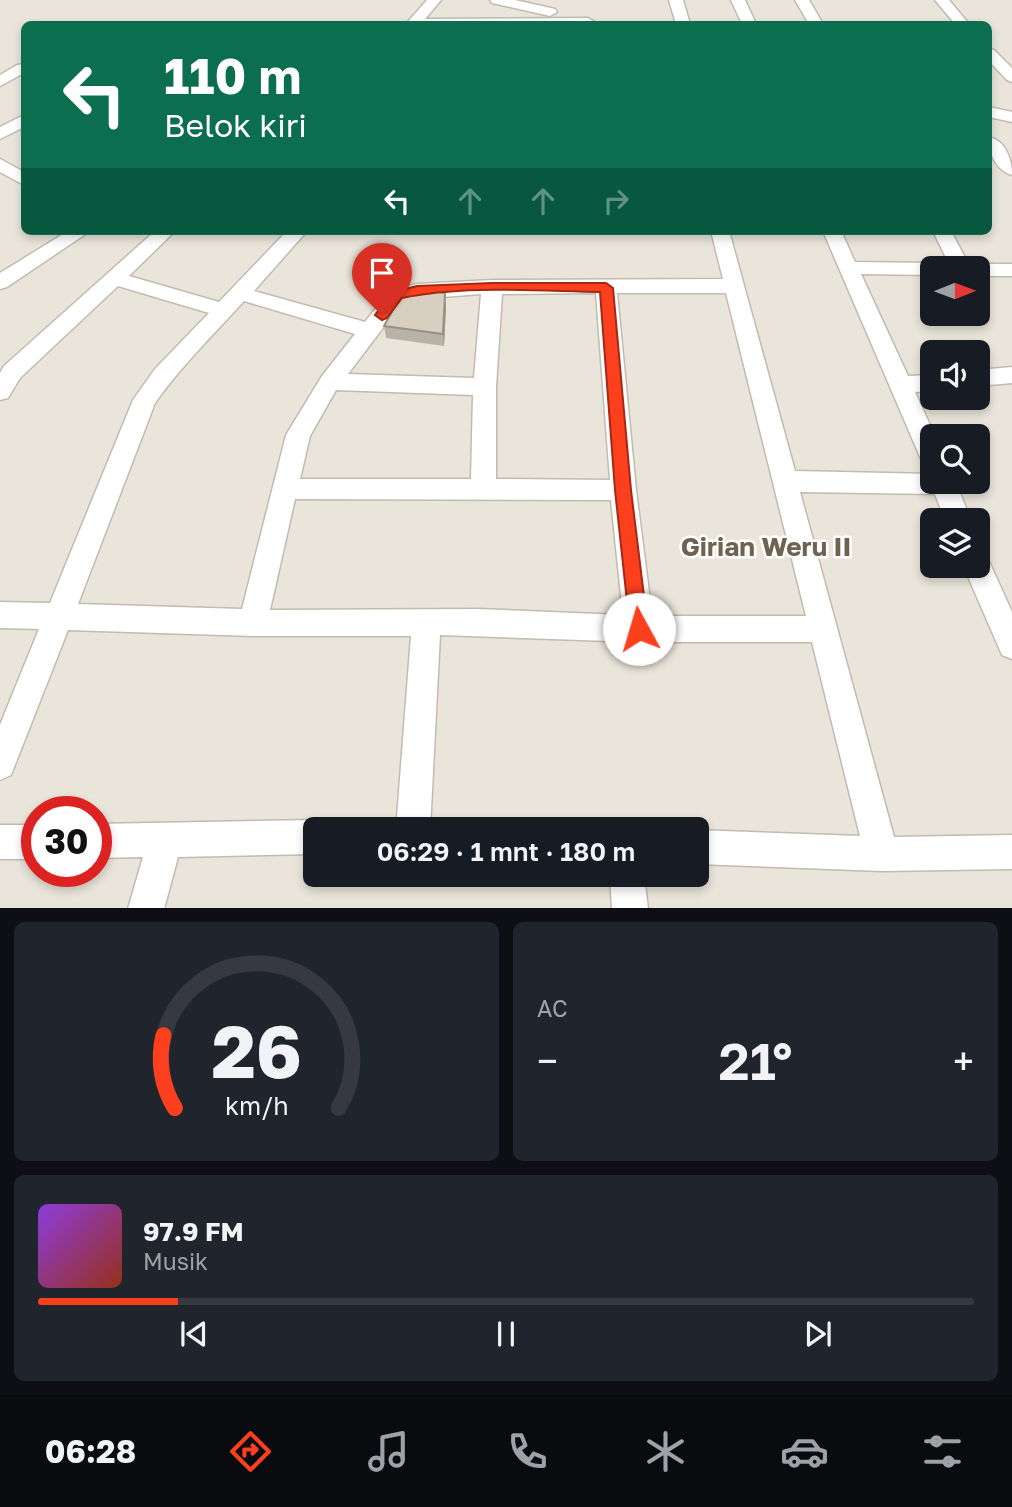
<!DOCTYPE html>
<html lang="id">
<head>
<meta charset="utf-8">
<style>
  :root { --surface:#171b24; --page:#20242c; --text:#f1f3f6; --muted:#9ea1a6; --line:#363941; --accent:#fc3f1d }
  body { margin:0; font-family:"Golos Text",sans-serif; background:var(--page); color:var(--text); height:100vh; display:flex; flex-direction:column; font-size:26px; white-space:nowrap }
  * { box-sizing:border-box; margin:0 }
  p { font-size:23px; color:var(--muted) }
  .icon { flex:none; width:38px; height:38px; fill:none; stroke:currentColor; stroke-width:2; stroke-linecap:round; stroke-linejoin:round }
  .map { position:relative; height:908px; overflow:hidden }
  .details { display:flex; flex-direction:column; gap:14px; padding:14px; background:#0d0f14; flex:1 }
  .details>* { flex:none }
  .hud { position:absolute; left:21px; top:21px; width:971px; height:214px; border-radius:10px; box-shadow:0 4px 10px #0003; background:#0b6e4f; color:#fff; overflow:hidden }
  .needle { width:46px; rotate:89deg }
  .buttons { position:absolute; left:920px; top:256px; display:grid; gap:14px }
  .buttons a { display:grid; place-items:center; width:70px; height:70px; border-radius:10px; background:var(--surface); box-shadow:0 4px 10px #0003; font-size:35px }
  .speed { position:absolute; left:21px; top:796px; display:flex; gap:14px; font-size:35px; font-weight:700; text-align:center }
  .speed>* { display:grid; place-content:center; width:91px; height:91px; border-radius:50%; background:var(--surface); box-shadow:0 4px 10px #0003; line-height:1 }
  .speed .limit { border:10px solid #d22; background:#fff; color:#111 }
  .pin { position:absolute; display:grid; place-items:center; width:60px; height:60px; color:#fff; margin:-72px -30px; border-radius:50% 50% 50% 0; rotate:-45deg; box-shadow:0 0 7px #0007 }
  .pin .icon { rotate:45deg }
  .me { position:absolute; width:77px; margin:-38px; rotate:354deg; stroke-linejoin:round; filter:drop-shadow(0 0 5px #0008) }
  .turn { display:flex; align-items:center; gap:24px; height:147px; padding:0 28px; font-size:32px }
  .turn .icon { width:91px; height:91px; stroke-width:2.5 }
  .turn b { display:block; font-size:49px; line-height:60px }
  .lanes { display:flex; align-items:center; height:66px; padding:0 28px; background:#0003; justify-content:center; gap:35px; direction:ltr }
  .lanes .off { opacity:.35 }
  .big { font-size:52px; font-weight:600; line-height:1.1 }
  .details .widget { flex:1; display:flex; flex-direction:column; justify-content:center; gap:10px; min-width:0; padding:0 24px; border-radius:10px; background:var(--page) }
  .details .dial { align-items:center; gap:0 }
  .dial svg { height:182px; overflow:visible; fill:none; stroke:var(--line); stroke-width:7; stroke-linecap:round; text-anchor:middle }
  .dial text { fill:var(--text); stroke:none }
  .song { display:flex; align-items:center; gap:21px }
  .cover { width:84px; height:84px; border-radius:10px; background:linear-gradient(135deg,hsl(270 70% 55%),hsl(10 70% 35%)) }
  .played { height:7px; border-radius:4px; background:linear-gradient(90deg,var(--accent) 15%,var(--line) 15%) }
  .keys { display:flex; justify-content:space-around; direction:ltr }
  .heat { display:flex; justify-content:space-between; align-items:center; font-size:38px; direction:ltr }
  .details .tiles { flex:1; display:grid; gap:14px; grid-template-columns:1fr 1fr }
  .widget:last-child { grid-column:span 2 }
  .trip { position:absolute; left:303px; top:817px; width:406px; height:70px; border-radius:10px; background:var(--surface); box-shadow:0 4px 10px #0003; font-weight:600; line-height:70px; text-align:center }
  .tabs { display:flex; height:112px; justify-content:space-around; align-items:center; background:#090b0e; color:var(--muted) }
  .tabs .icon { width:49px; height:49px }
  .tabs .selected { color:var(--accent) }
  .tabs b { font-size:32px; color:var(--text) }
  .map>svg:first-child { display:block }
  .residential { fill:#eae5da; fill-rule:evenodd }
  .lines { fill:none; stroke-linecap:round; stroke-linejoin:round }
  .minor-casing { stroke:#c2bbae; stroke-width:3 }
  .minor { fill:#fff; fill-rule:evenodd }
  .wall { fill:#bab2a6 }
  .shaded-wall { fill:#979187 }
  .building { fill:#d8cfc1; stroke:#979187; stroke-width:2 }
  .route { fill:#fc3f1d; stroke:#a42913; stroke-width:2 }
  .labels { text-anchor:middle; stroke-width:5; stroke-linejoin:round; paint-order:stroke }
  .district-label { font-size:26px; font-weight:bold; fill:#6e6250; stroke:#fff }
</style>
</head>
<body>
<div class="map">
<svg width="1012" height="909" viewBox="0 0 1012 909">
  <rect width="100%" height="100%" fill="#f6f3ec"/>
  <path class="residential" d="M0,0h1012v908l-1012,1zM24,24h965v207h-965zM933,268h45v45h-45zM933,352h45v45h-45zM933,436h45v45h-45zM933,520h45v45h-45zM37,812h59v60h-59zM315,830h381v45h-381z"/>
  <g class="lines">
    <g class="minor-casing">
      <g id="minor">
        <polygon points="427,0 441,0 425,19 588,18 595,22 593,24 406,24"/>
        <polygon points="490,0 515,0 555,9 557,12 550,16 492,3"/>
        <polygon points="669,0 683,0 690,24 676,24"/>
        <polygon points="731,0 745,0 756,24 742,24"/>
        <polygon points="795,0 809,0 823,24 809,24"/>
        <polygon points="935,0 949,0 969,24 955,24"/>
        <polygon points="989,49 994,50 1012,68 1012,82 1007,80 989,61"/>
        <polygon points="24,64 24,73 0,86 0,75 17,65"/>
        <polygon points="989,107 1012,112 1012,122 989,117"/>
        <polygon points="24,115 24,127 0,139 0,127"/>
        <path d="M989,137c17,4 23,23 23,38 -16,-4 -24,-23 -23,-38z"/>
        <polygon points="0,159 24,172 24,185 0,172"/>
        <polygon points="68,231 90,231 7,287 0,289 0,273"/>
        <path d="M155,231h20l-46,45 90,26 68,-71h20l-53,60 111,31 25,-32 27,-6 75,-4 231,-1 -12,-48h18l66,240 138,3v7h22l16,39h-26l-10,-26 -135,-2 94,345 118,-2v34l-130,2 -186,-7v-34l164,6 -48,-194h-173l-199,-7 -10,195h-34l15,-194h-158l-185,-6 -57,145 -11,5v-55l39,-96 -39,-1v-26l50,1 83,-203 22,-31 54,-56 -91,-27 -98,92 -12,20 -8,2v-27l4,-7zM596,293l14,187 -114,-1v-92l6,-93zM617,293h109l80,323h-154l-16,-126zM481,294l-7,84 -126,-4 56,-74zM244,301l111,33 -33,42 -36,59 -44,174 -164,-5 77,-201c26,-37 60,-70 89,-102zM336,390l137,5 -2,84h-171l10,-43zM295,499l316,1 12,115 -144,-6 -209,1z"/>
        <polygon points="823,231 841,231 855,262 933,263 942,268 933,268 933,275 861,274 908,376 933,375 933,391 915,392 935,436 933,469 924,466 921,459"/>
        <polygon points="933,231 951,231 970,267 978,264 1012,264 1012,276 978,276 978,268 951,268"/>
        <polygon points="1012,367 1012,383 978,386 978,370"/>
        <polygon points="978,554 987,557 1012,612 1012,659 1002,655 963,565 978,565"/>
        <polygon points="315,820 327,825 329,830 315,830 315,854 178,857 164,909 128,909 143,857 96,858 96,824"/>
        <rect x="0" y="825" width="37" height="34"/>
        <polygon points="610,875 644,875 648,909 612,909"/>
      </g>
    </g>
    <use href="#minor" class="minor"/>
  </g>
  <polygon class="wall" points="446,306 444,346 386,338 384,326"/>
  <polygon class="shaded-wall" points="445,293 446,306 444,346 443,334"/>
  <polygon class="building" points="420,289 445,293 443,334 384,326 404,290"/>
  <path class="route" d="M492,283h114l7,5 18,202 17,139 -2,6 -7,3 -7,-3 -2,-6 -15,-139 -15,-198c-63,-1 -137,-7 -198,6l-15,20 -5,2 -7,-5 18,-23 24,-6z"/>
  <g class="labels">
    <g class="district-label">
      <text x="766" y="556">Girian Weru II</text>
    </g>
  </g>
</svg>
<div class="buttons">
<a><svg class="needle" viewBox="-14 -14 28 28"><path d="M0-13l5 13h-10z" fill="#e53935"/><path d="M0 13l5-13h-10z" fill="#9ea1a6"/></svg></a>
<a><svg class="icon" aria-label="sound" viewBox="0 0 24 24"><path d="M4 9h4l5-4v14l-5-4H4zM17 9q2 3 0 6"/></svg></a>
<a><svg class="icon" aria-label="search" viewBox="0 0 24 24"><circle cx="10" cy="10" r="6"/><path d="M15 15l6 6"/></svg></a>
<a><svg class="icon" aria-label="layers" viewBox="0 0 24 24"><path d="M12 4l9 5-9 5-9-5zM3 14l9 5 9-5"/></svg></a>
</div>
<div class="speed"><div class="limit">30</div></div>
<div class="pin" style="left:382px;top:315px;background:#d93025"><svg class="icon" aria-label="arrive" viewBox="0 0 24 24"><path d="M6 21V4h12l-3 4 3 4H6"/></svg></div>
<svg class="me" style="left:639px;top:629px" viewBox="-20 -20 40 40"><circle r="19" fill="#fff"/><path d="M0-13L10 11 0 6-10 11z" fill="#fc3f1d"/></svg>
<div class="trip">06:29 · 1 mnt · 180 m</div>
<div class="hud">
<div class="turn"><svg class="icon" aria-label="left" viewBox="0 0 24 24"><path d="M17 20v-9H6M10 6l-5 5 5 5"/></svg><div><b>110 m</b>Belok kiri</div></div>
<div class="lanes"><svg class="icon" aria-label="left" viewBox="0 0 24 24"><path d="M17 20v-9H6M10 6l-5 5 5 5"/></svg><svg class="icon off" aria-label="ahead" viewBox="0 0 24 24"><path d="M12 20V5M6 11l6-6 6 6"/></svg><svg class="icon off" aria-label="ahead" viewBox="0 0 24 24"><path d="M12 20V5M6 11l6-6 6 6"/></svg><svg class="icon off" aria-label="right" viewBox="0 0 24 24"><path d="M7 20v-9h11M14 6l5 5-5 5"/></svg></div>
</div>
</div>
<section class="details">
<div class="tiles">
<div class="widget dial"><svg viewBox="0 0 100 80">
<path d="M14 69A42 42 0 1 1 86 69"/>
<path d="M14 69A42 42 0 0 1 9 37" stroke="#fc3f1d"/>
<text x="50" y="56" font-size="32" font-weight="700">26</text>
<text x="50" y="72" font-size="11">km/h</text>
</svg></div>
<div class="widget"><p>AC</p>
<div class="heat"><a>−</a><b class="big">21°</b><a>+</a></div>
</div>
<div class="widget">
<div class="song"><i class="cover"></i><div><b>97.9 FM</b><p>Musik</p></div></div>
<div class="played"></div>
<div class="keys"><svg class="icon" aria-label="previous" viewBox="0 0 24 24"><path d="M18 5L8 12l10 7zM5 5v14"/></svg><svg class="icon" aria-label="pause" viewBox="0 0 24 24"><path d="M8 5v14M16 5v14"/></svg><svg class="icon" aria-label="next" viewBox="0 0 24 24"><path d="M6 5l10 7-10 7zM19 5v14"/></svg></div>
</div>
</div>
</section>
<nav class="tabs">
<b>06:28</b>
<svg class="icon selected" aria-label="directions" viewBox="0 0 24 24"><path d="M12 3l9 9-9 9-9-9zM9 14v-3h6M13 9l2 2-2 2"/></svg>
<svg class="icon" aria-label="music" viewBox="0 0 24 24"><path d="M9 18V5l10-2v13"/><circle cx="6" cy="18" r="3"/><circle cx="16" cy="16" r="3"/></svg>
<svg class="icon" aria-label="phone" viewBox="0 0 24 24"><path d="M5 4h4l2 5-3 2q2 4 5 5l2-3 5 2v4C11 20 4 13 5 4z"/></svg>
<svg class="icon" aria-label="climate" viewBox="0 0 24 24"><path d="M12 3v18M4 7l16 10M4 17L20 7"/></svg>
<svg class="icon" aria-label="car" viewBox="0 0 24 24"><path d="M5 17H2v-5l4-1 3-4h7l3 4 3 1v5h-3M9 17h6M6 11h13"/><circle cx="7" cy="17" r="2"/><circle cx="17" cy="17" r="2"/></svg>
<svg class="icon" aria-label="filters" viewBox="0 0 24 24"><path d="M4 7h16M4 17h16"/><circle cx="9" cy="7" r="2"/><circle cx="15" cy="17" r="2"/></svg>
</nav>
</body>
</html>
